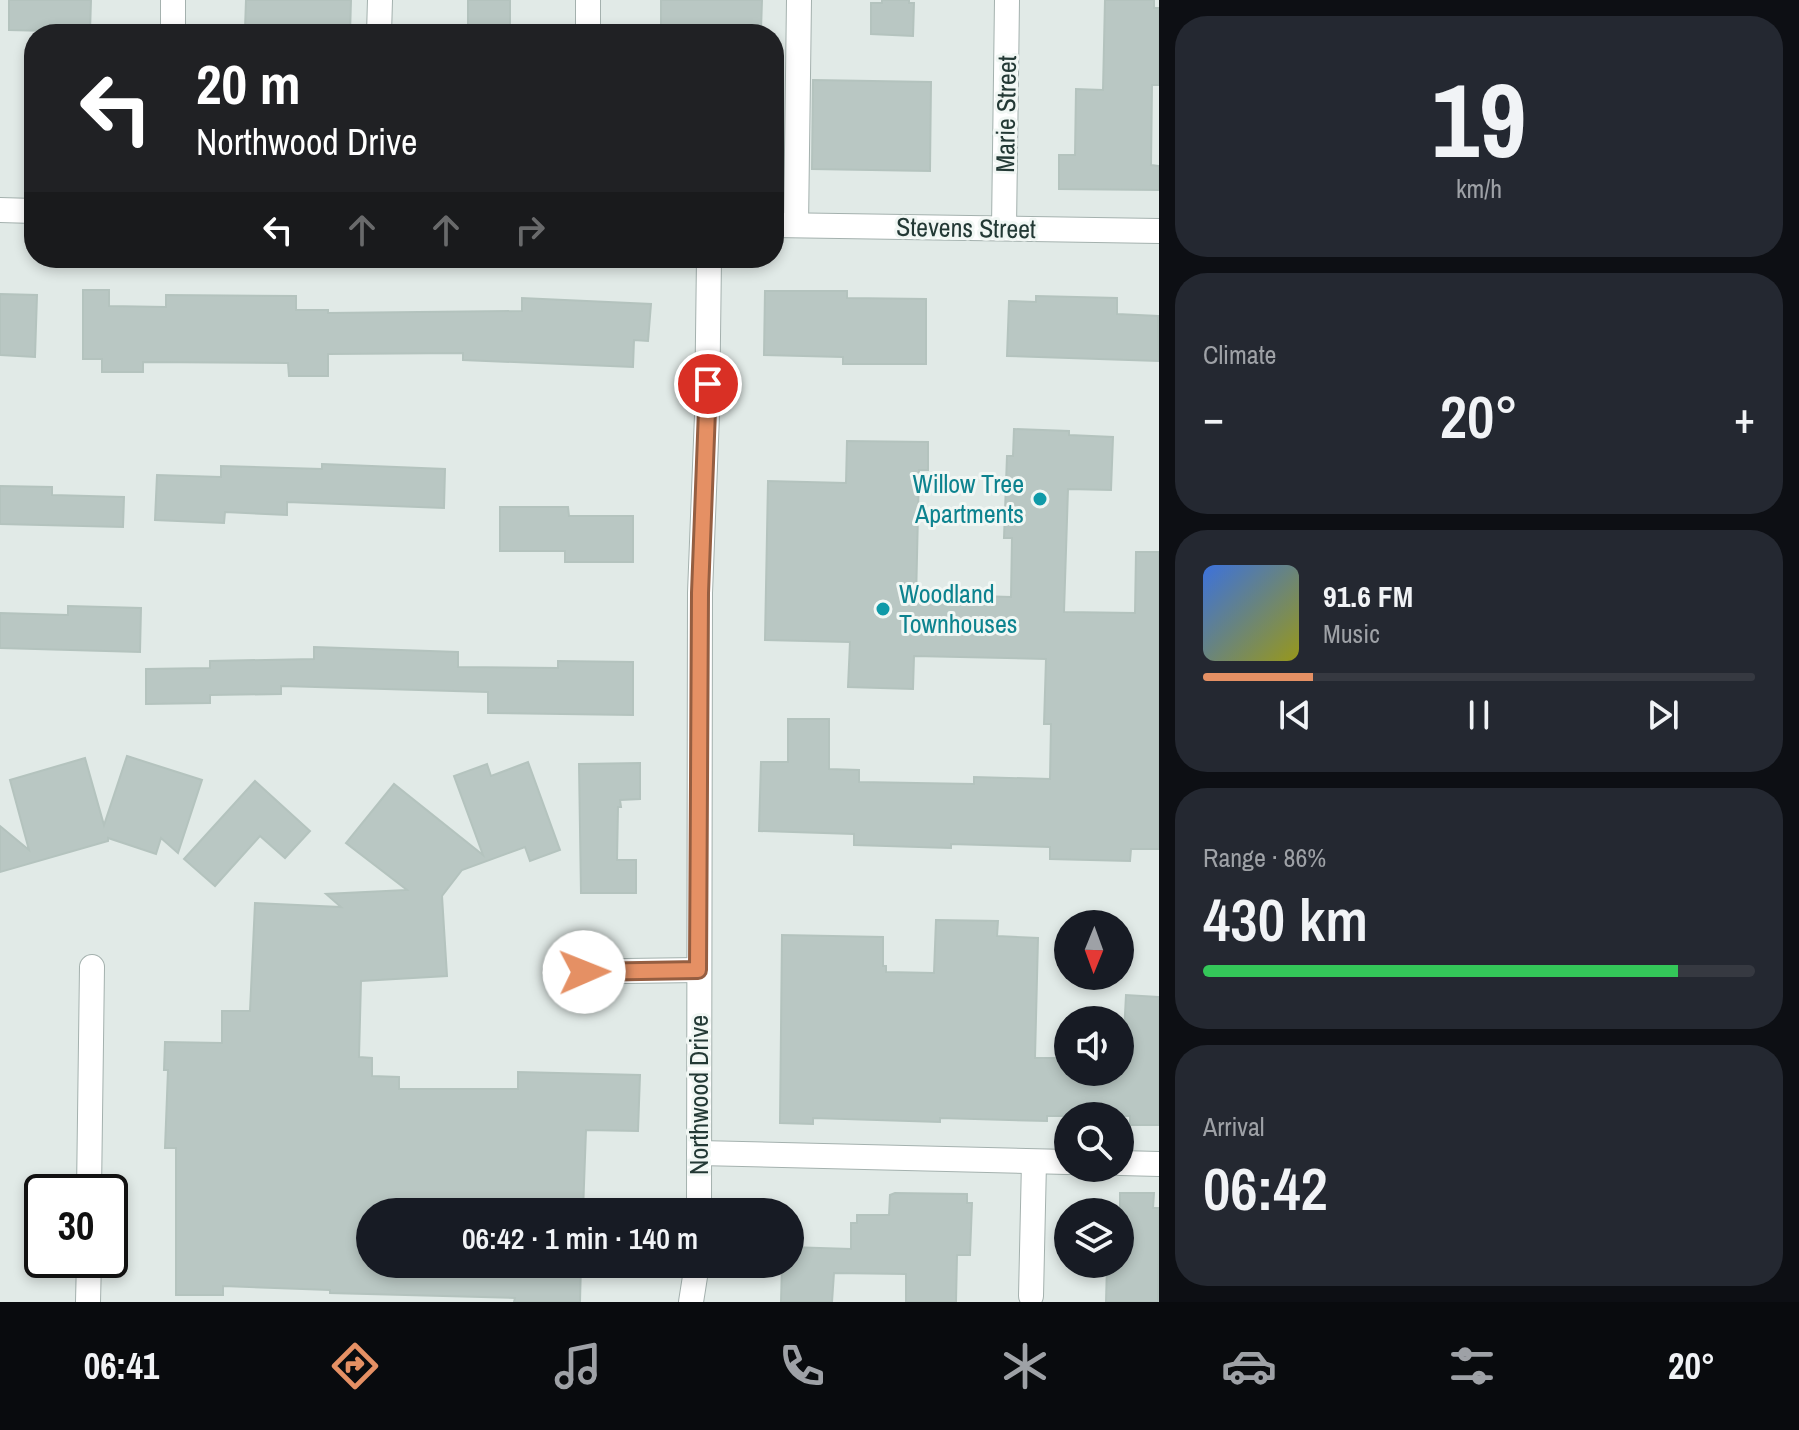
<!DOCTYPE html>
<html lang="en">
<head>
<meta charset="utf-8">
<style>
  :root { --surface:#171b24; --page:#242831; --text:#f1f3f6; --muted:#9ea1a6; --line:#363941; --accent:#e59064 }
  body { margin:0; font-family:"Archivo Narrow",sans-serif; background:var(--page); color:var(--text); height:100vh; display:flex; flex-direction:column; font-size:30px; white-space:nowrap }
  * { box-sizing:border-box; margin:0 }
  p { font-size:26px; color:var(--muted) }
  .icon { flex:none; width:44px; height:44px; fill:none; stroke:currentColor; stroke-width:2; stroke-linecap:round; stroke-linejoin:round }
  .map { position:relative; flex:1; overflow:hidden }
  .details { display:flex; flex-direction:column; gap:16px; padding:16px; background:#0d0f14; width:640px }
  .details>* { flex:none }
  .top-card { position:absolute; left:24px; top:24px; width:760px; height:244px; border-radius:32px; box-shadow:0 4px 12px #0003; background:#202124; color:#fff; overflow:hidden }
  .needle { width:52px; rotate:181deg }
  .controls { position:absolute; left:1054px; top:910px; display:grid; gap:16px }
  .controls a { display:grid; place-items:center; width:80px; height:80px; border-radius:50%; background:var(--surface); box-shadow:0 4px 12px #0003; font-size:40px }
  .speed { position:absolute; left:24px; top:1174px; display:flex; gap:16px; font-size:40px; font-weight:700; text-align:center }
  .speed>* { display:grid; place-content:center; width:104px; height:104px; border-radius:50%; background:var(--surface); box-shadow:0 4px 12px #0003; line-height:1 }
  .speed .limit { border:4px solid #111; border-radius:12px; background:#fff; color:#111 }
  .pin { position:absolute; display:grid; place-items:center; width:68px; height:68px; color:#fff; margin:-34px; border:4px solid #fff; border-radius:50%; box-shadow:0 2px 8px #0007 }
  .me { position:absolute; width:88px; margin:-44px; rotate:89deg; stroke-linejoin:round; filter:drop-shadow(0 0 6px #0008) }
  .turn { display:flex; align-items:center; gap:28px; height:168px; padding:0 40px; font-size:36px }
  .turn .icon { width:104px; height:104px; stroke-width:2.5 }
  .turn b { display:block; font-size:56px; line-height:68px }
  .lanes { display:flex; align-items:center; height:76px; padding:0 40px; background:#0003; justify-content:center; gap:40px; direction:ltr }
  .lanes .off { opacity:.35 }
  .big { font-size:60px; font-weight:600; line-height:1.1 }
  .details .card { flex:1; display:flex; flex-direction:column; justify-content:center; gap:12px; min-width:0; padding:0 28px; border-radius:32px; background:var(--page) }
  .details .dial { align-items:center; gap:0 }
  .dial b { font-size:104px; line-height:1 }
  .song { display:flex; align-items:center; gap:24px }
  .cover { width:96px; height:96px; border-radius:12px; background:linear-gradient(135deg,hsl(220 70% 55%),hsl(60 70% 35%)) }
  .played { height:8px; border-radius:4px; background:linear-gradient(90deg,var(--accent) 20%,var(--line) 20%) }
  .keys { display:flex; justify-content:space-around; direction:ltr }
  .heat { display:flex; justify-content:space-between; align-items:center; font-size:44px; direction:ltr }
  .charge { height:12px; border-radius:6px; background:linear-gradient(90deg,#34c759 86%,var(--line) 0) }
  .trip { position:absolute; left:356px; top:1198px; width:448px; height:80px; border-radius:40px; background:var(--surface); box-shadow:0 4px 12px #0003; font-weight:600; line-height:80px; text-align:center }
  .tab-bar { display:flex; height:128px; justify-content:space-around; align-items:center; background:#090b0e; color:var(--muted) }
  .tab-bar .icon { width:56px; height:56px }
  .tab-bar .selected { color:var(--accent) }
  .tab-bar b { font-size:36px; color:var(--text) }
  main { display:flex; flex:1; min-height:0 }
  .map>svg:first-child { display:block }
  .building { fill:#b9c7c3; stroke:#b4c3be; stroke-width:2 }
  .lines { fill:none; stroke-linecap:round; stroke-linejoin:round }
  .minor-casing { stroke:#a4b1ae; stroke-width:26 }
  .minor { stroke:#fff; stroke-width:24 }
  .route-casing { stroke:#955e41; stroke-width:20 }
  .route { stroke:#e59064; stroke-width:14 }
  .culture-dot { fill:#0f9aa8; stroke:#f1f7f4; stroke-width:3 }
  .labels { text-anchor:middle; stroke-width:6; stroke-linejoin:round; paint-order:stroke }
  .street-label { font-size:26px; fill:#233935; stroke:#f1f7f4 }
  .culture-label { font-size:26px; fill:#0d838f; stroke:#f1f7f4; text-anchor:end }
</style>
</head>
<body>
<main>
<div class="map">
<svg width="1159" height="1302" viewBox="0 0 1159 1302">
  <rect width="100%" height="100%" fill="#e1eae7"/>
  <g class="building">
    <polygon points="9,0 91,0 90,32 9,30"/>
    <polygon points="246,0 351,0 350,34 324,34 324,30 245,29"/>
    <rect x="468" y="0" width="42" height="34"/>
    <polygon points="661,0 762,0 761,30 735,29 735,34 687,34 687,28 661,28"/>
    <polygon points="882,0 909,0 909,3 914,3 913,36 871,34 871,3 882,3"/>
    <polygon points="1105,0 1154,0 1154,8 1159,8 1159,85 1152,85 1151,165 1159,166 1159,190 1059,189 1059,155 1075,155 1076,89 1103,90"/>
    <polygon points="774,79 783,79 782,150 774,150"/>
    <polygon points="813,80 931,82 930,171 812,169"/>
    <polygon points="83,290 109,290 109,306 166,307 166,295 296,296 296,310 328,310 328,313 522,311 522,298 651,304 648,341 634,340 633,367 463,360 463,353 328,354 328,376 289,376 288,363 143,362 143,372 102,372 102,359 83,359"/>
    <polygon points="765,291 847,291 847,298 926,299 926,364 843,364 843,357 764,355"/>
    <polygon points="0,294 37,295 35,357 0,355"/>
    <polygon points="1036,296 1117,298 1117,314 1158,316 1159,361 1007,356 1009,301 1036,302"/>
    <polygon points="1014,429 1069,431 1069,435 1113,437 1111,490 1068,489 1064,612 1135,613 1136,552 1159,552 1159,849 1131,849 1130,861 1050,859 1050,847 951,844 951,848 854,845 854,834 759,831 761,762 788,762 788,719 829,719 829,769 859,770 859,782 974,784 974,777 1050,779 1051,724 1044,724 1046,659 914,656 913,689 848,687 850,642 765,640 768,481 846,483 847,441 928,442 928,470 919,470 916,600 979,603 979,596 1011,597 1012,538 1004,538 1007,456 1013,456"/>
    <polygon points="322,464 445,469 444,508 287,502 287,515 225,512 224,523 155,520 157,475 221,477 221,466 322,469"/>
    <polygon points="0,486 52,487 52,495 124,497 123,527 0,524"/>
    <polygon points="500,507 568,507 569,516 633,516 633,562 565,562 565,551 500,551"/>
    <polygon points="68,606 141,608 140,652 0,648 0,613 68,615"/>
    <polygon points="314,647 458,652 458,667 558,668 558,661 633,662 633,715 488,713 488,692 281,686 281,694 210,695 210,703 146,704 146,669 210,668 210,661 314,659"/>
    <polygon points="127,756 202,780 178,853 161,838 156,854 108,838 108,841 0,872 0,826 29,850 10,780 85,758 104,825"/>
    <polygon points="528,762 560,850 530,861 525,847 462,870 442,896 447,976 361,981 359,1057 372,1058 372,1076 399,1077 399,1089 518,1089 518,1072 640,1075 638,1131 586,1130 583,1212 370,1212 370,1264 581,1264 580,1302 514,1302 515,1298 330,1293 330,1290 223,1286 223,1295 176,1295 176,1148 165,1148 168,1070 164,1070 165,1042 222,1043 222,1011 250,1011 255,903 341,907 326,894 407,890 346,843 394,784 483,855 454,776 487,764 491,776"/>
    <polygon points="640,763 640,799 620,800 621,807 618,807 617,860 636,860 636,893 581,893 579,764"/>
    <polygon points="255,781 310,831 285,858 260,836 215,886 184,859"/>
    <polygon points="936,920 998,921 997,936 1038,938 1035,1058 1068,1058 1068,1072 1122,1072 1126,995 1159,997 1159,1125 1130,1125 1130,1116 1047,1116 1047,1121 940,1118 940,1122 813,1118 813,1124 780,1123 782,935 883,937 883,966 886,966 886,972 934,973"/>
    <polygon points="895,1193 967,1194 967,1203 972,1203 970,1255 957,1255 956,1302 906,1302 906,1274 834,1273 832,1302 781,1302 782,1264 790,1264 790,1247 851,1249 851,1223 857,1223 857,1215 889,1215 890,1195"/>
    <polygon points="1120,1193 1154,1193 1153,1208 1159,1208 1158,1302 1106,1302 1107,1264 1120,1264"/>
  </g>
  <g class="lines">
    <g class="minor-casing">
      <g id="minor">
        <polyline points="173,34 173,0"/>
        <polyline points="379,34 380,0"/>
        <polyline points="588,34 588,0"/>
        <polyline points="0,210 34,211"/>
        <polyline points="774,225 1159,231"/>
        <polyline points="796,225 799,0"/>
        <polyline points="1004,228 1007,0"/>
        <polyline points="555,972 698,970"/>
        <polyline points="699,1153 1068,1162"/>
        <polyline points="1120,1163 1159,1164"/>
        <polyline points="89,1192 92,967"/>
        <polyline points="699,1212 700,593 707,415 709,258"/>
        <polyline points="1031,1296 1034,1162"/>
        <polyline points="88,1302 89,1260"/>
        <polyline points="691,1302 697,1264"/>
      </g>
    </g>
    <use href="#minor" class="minor"/>
  </g>
  <g class="lines">
    <g class="route-casing">
      <polyline id="route" points="584,972 698,970 700,593 708,384"/>
    </g>
    <use href="#route" class="route"/>
  </g>
  <g class="culture-dot">
    <circle cx="1040" cy="499" r="8"/>
    <circle cx="883" cy="609" r="8"/>
  </g>
  <g class="labels">
    <g class="street-label">
      <text transform="translate(1006 114) rotate(-89)" y="9">Marie Street</text>
      <text transform="translate(966 228) rotate(1)" y="9">Stevens Street</text>
      <text transform="translate(699 1095) rotate(-90)" y="9">Northwood Drive</text>
    </g>
    <g class="culture-label">
      <text x="1024" y="493">Willow Tree<tspan x="1024" dy="30">Apartments</tspan></text>
      <text x="899" y="603" text-anchor="start">Woodland<tspan x="899" dy="30">Townhouses</tspan></text>
    </g>
  </g>
</svg>
<div class="controls">
<a><svg class="needle" viewBox="-14 -14 28 28"><path d="M0-13l5 13h-10z" fill="#e53935"/><path d="M0 13l5-13h-10z" fill="#9ea1a6"/></svg></a>
<a><svg class="icon" aria-label="sound" viewBox="0 0 24 24"><path d="M4 9h4l5-4v14l-5-4H4zM17 9q2 3 0 6"/></svg></a>
<a><svg class="icon" aria-label="search" viewBox="0 0 24 24"><circle cx="10" cy="10" r="6"/><path d="M15 15l6 6"/></svg></a>
<a><svg class="icon" aria-label="layers" viewBox="0 0 24 24"><path d="M12 4l9 5-9 5-9-5zM3 14l9 5 9-5"/></svg></a>
</div>
<div class="speed"><div class="limit">30</div></div>
<div class="pin" style="left:708px;top:384px;background:#d93025"><svg class="icon" aria-label="arrive" viewBox="0 0 24 24"><path d="M6 21V4h12l-3 4 3 4H6"/></svg></div>
<svg class="me" style="left:584px;top:972px" viewBox="-20 -20 40 40"><circle r="19" fill="#fff"/><path d="M0-13L10 11 0 6-10 11z" fill="#e59064"/></svg>
<div class="trip">06:42 · 1 min · 140 m</div>
<div class="top-card">
<div class="turn"><svg class="icon" aria-label="left" viewBox="0 0 24 24"><path d="M17 20v-9H6M10 6l-5 5 5 5"/></svg><div><b>20 m</b>Northwood Drive</div></div>
<div class="lanes"><svg class="icon" aria-label="left" viewBox="0 0 24 24"><path d="M17 20v-9H6M10 6l-5 5 5 5"/></svg><svg class="icon off" aria-label="ahead" viewBox="0 0 24 24"><path d="M12 20V5M6 11l6-6 6 6"/></svg><svg class="icon off" aria-label="ahead" viewBox="0 0 24 24"><path d="M12 20V5M6 11l6-6 6 6"/></svg><svg class="icon off" aria-label="right" viewBox="0 0 24 24"><path d="M7 20v-9h11M14 6l5 5-5 5"/></svg></div>
</div>
</div>
<section class="details">
<div class="card dial"><b>19</b><p>km/h</p></div>
<div class="card"><p>Climate</p>
<div class="heat"><a>−</a><b class="big">20°</b><a>+</a></div>
</div>
<div class="card">
<div class="song"><i class="cover"></i><div><b>91.6 FM</b><p>Music</p></div></div>
<div class="played"></div>
<div class="keys"><svg class="icon" aria-label="previous" viewBox="0 0 24 24"><path d="M18 5L8 12l10 7zM5 5v14"/></svg><svg class="icon" aria-label="pause" viewBox="0 0 24 24"><path d="M8 5v14M16 5v14"/></svg><svg class="icon" aria-label="next" viewBox="0 0 24 24"><path d="M6 5l10 7-10 7zM19 5v14"/></svg></div>
</div>
<div class="card"><p>Range · 86%</p><b class="big">430 km</b><div class="charge"></div></div>
<div class="card"><p>Arrival</p><b class="big">06:42</b></div>
</section>
</main>
<nav class="tab-bar">
<b>06:41</b>
<svg class="icon selected" aria-label="directions" viewBox="0 0 24 24"><path d="M12 3l9 9-9 9-9-9zM9 14v-3h6M13 9l2 2-2 2"/></svg>
<svg class="icon" aria-label="music" viewBox="0 0 24 24"><path d="M9 18V5l10-2v13"/><circle cx="6" cy="18" r="3"/><circle cx="16" cy="16" r="3"/></svg>
<svg class="icon" aria-label="phone" viewBox="0 0 24 24"><path d="M5 4h4l2 5-3 2q2 4 5 5l2-3 5 2v4C11 20 4 13 5 4z"/></svg>
<svg class="icon" aria-label="climate" viewBox="0 0 24 24"><path d="M12 3v18M4 7l16 10M4 17L20 7"/></svg>
<svg class="icon" aria-label="car" viewBox="0 0 24 24"><path d="M5 17H2v-5l4-1 3-4h7l3 4 3 1v5h-3M9 17h6M6 11h13"/><circle cx="7" cy="17" r="2"/><circle cx="17" cy="17" r="2"/></svg>
<svg class="icon" aria-label="filters" viewBox="0 0 24 24"><path d="M4 7h16M4 17h16"/><circle cx="9" cy="7" r="2"/><circle cx="15" cy="17" r="2"/></svg>
<b>20°</b>
</nav>
</body>
</html>
